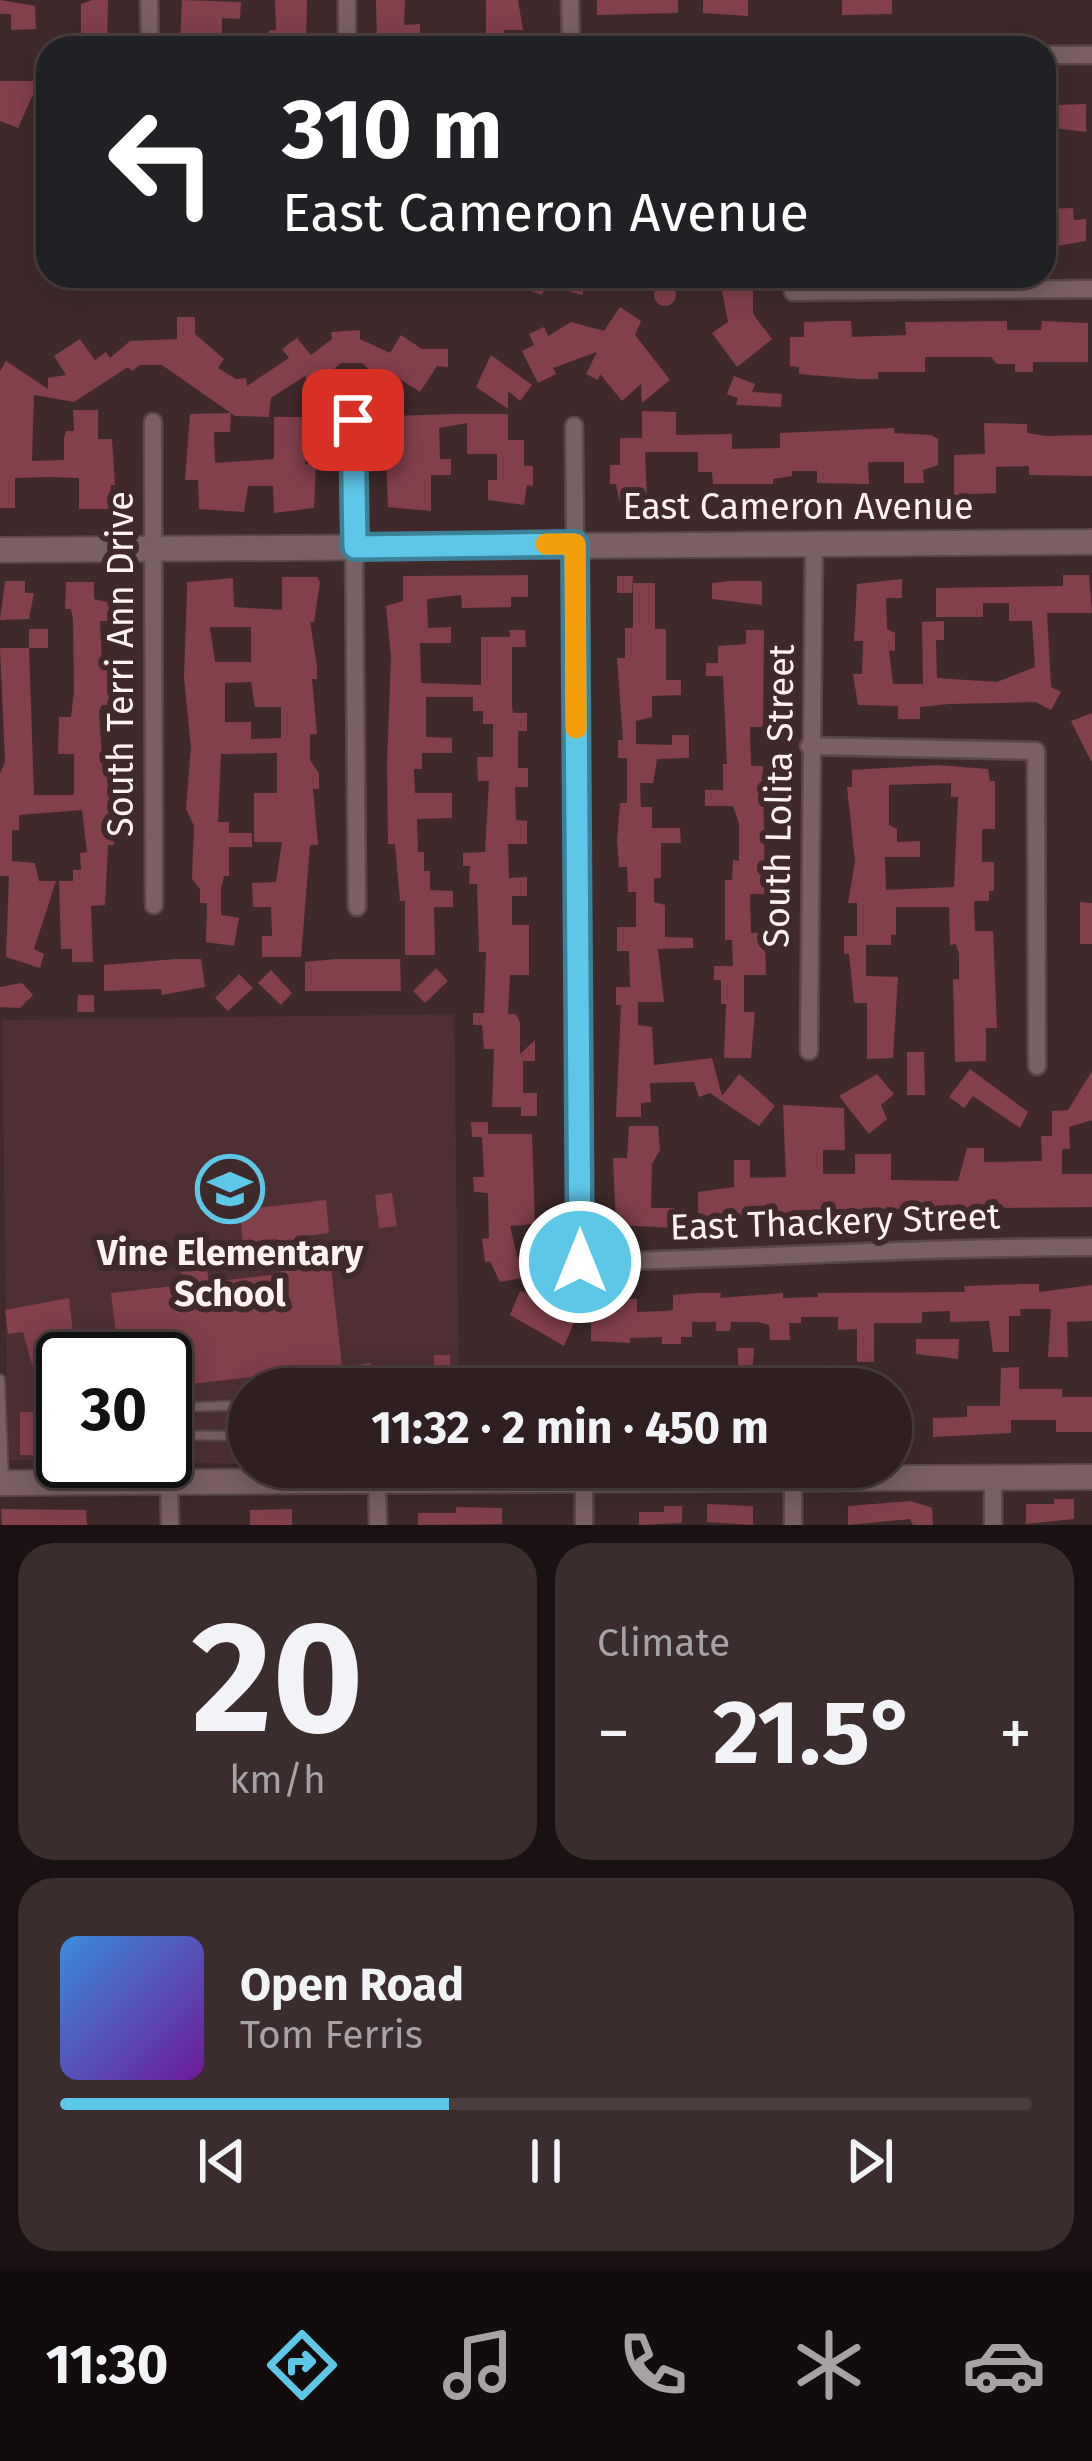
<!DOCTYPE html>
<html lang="en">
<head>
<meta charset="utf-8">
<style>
  :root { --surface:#2f1f20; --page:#3b2c2d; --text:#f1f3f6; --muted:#a7a2a5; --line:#4a3d3e; --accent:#5dc7e8 }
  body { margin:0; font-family:"Fira Sans",sans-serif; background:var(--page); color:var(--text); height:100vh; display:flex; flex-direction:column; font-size:45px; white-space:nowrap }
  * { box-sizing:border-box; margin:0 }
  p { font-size:39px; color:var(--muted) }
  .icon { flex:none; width:66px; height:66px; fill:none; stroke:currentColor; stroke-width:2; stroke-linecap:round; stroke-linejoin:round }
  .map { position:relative; height:1525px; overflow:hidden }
  .details { display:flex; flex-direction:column; gap:18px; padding:18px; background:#1a1112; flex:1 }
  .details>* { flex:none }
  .guide { position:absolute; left:36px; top:36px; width:1020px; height:252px; border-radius:36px; box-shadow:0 6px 30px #0003,0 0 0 3px var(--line); background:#202124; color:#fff; overflow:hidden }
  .speed { position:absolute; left:36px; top:1332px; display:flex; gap:24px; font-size:60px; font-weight:700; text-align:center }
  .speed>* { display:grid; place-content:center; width:156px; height:156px; border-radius:50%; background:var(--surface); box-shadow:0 6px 30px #0003,0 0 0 3px var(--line); line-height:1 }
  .speed .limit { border:6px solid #111; border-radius:18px; background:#fff; color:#111 }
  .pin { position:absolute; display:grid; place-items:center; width:102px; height:102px; color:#fff; margin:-51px; border-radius:24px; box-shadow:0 6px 18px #0006 }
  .me { position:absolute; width:132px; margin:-66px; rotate:0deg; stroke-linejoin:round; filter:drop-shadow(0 0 9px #0008) }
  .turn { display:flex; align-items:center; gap:42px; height:252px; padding:0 48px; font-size:54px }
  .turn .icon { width:156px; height:156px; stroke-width:2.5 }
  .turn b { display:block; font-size:84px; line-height:102px }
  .big { font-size:90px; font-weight:700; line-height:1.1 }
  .details .widget { flex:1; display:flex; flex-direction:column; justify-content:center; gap:18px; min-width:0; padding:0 42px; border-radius:36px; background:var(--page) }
  .details .dial { align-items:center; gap:0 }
  .dial b { font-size:156px; line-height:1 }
  .song { display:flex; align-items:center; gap:36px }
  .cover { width:144px; height:144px; border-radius:18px; background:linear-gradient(135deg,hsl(210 70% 55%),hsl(280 70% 35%)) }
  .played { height:12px; border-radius:6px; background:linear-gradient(90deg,var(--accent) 40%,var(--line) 40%) }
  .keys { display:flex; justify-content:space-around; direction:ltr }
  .heat { display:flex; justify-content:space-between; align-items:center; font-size:66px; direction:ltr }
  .details .tiles { flex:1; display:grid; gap:18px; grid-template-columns:1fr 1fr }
  .widget:last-child { grid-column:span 2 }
  .trip { position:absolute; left:228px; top:1368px; width:684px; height:120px; border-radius:60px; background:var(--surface); box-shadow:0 6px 30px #0003,0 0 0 3px var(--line); font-weight:700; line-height:120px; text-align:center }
  .dock { display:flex; height:192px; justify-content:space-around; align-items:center; background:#130c0d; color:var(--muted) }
  .dock .icon { width:84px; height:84px }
  .dock .current { color:var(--accent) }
  .dock b { font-size:54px; color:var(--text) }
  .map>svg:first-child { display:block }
  .built { fill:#4e3034; fill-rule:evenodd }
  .building { fill:#82404b; fill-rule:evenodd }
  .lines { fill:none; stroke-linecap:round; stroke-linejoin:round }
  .lane-casing { stroke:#59474a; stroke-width:12 }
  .street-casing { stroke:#59474a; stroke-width:21 }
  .secondary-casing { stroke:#59474a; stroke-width:28 }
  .lane { stroke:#7a6062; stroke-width:8 }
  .street { stroke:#7a6062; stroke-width:16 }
  .secondary { stroke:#7a6062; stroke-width:24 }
  .route-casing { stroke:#3c8197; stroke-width:30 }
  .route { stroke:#5dc7e8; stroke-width:21 }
  .slow { stroke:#f59e0b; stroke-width:21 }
  .labels { text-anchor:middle; stroke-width:12; stroke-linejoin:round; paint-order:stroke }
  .street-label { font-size:36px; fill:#fef2f3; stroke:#3f292b }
  .poi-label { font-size:36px; font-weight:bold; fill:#fef2f3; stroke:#3f292b }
</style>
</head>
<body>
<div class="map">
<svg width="1092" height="1525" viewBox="0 0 1092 1525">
  <rect width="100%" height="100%" fill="#3f292b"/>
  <path class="built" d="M454,1014l5,375h-210v75l-241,-4 -6,-440zM63,1359h102v102h-102z"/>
  <g class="building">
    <polygon points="0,0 35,6 36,29 11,30 11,14 0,14"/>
    <polygon points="92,0 108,0 107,48 81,48 81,4"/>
    <polygon points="182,0 241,2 240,19 222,18 222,48 180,44"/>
    <polygon points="275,0 307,0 306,43 269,48 269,30 276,30"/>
    <polygon points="376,0 405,0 404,25 420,24 420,48 377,44"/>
    <polygon points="486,0 518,0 523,30 504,30 504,48 486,48"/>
    <polygon points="597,0 678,0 678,13 597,15"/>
    <polygon points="703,0 748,0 748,16 703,13"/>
    <polygon points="842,0 892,0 892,14 842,15"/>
    <polygon points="0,81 39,81 18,128 0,121"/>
    <polygon points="1044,91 1056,91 1056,105 1086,104 1086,132 1046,127"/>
    <polygon points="1073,208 1074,220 1086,219 1086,241 1044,248 1044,209"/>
    <polygon points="524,276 582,276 583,295 546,286 542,295 522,288"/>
    <polygon points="594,276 653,276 618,291 615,285 603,291"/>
    <polygon points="719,276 753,276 753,314 772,339 737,367 712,333 728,322"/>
    <circle cx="665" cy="295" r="11"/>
    <polygon points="620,307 641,321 635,335 670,380 642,403 641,384 622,401 600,374 598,380 586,374 597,352 553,368 556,374 538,383 522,351 534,345 529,334 544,327 548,336 571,322 604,331"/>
    <polygon points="177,317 195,317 195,334 224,359 218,368 236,379 246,378 247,386 289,358 282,349 297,338 311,355 332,339 331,332 360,330 360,339 390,353 401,335 422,349 448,349 448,367 437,366 420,392 395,376 388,388 362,363 341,363 313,388 305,376 271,398 269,417 235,416 162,365 140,365 132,371 128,367 74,402 34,395 32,461 64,460 64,438 66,431 74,431 73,410 98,410 98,439 112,439 115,485 111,485 109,509 79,509 79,478 50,477 15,478 15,508 0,508 0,371 6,361 48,389 48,378 66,375 54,356 80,339 95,360 106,352 110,358 130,341 177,339"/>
    <polygon points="835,321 851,321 852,337 906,335 905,322 1007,321 1007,330 1041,330 1042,321 1088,323 1088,362 1033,362 1033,372 1015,372 1015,364 997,364 991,357 925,357 925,372 878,372 878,379 858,379 799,374 799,367 790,366 790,337 804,337 804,322"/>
    <polygon points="491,355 532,385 520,401 508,391 508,409 476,387"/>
    <polygon points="734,376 755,384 752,392 782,394 781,407 736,405 738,398 727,394"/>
    <polygon points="642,411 676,412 676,435 732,434 732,449 780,448 780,433 894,428 894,433 931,435 938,439 938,465 923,470 924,483 904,483 904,462 868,462 869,484 817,483 817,471 792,471 792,476 773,479 773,484 713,484 712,472 698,472 698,452 645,452 647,503 620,503 616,484 610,484 610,465 620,465 620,438 642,438"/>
    <polygon points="231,413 230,432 214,432 215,463 274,459 274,417 310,417 305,464 316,464 314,508 274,513 273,486 248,486 244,512 199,509 198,480 185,480 190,414"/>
    <polygon points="454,414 508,414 508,440 524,440 524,466 533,466 533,486 527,485 524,505 488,500 488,480 497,480 497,454 467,454 467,423 439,428 440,459 451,459 451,475 431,475 431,511 388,507 386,464 396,464 391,416"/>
    <polygon points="984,423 1027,424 1027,433 1046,436 1092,435 1092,476 1029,475 1029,466 996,467 996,493 954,495 954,455 985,454"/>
    <polygon points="528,575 528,597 511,597 511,607 462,608 461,595 427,599 428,628 451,627 451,643 420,643 421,683 481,685 481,637 510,637 509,630 525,630 526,647 512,647 512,707 513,713 527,713 527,731 518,731 518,768 528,768 528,787 515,787 516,820 527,821 527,844 508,844 509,878 527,877 527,896 512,896 512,925 529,925 529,975 510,975 508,1014 516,1014 520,1023 520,1054 535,1040 535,1061 523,1061 523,1093 537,1093 537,1116 521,1116 521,1107 492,1107 494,1049 484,1049 482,1025 473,1025 473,1013 484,1013 486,952 479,952 477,884 469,884 470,866 463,866 463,853 485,852 489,781 478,781 477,757 493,757 493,724 483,724 483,711 473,711 473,697 426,697 426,737 452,738 452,753 422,753 422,769 414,769 415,793 452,793 452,818 417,819 418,852 424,852 424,871 430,871 430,890 453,891 453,907 434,907 435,955 405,955 405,901 400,901 395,844 388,844 387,763 391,657 386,606 403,601 403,576"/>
    <polygon points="1063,575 1089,575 1092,613 1047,613 1051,687 1061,692 1051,710 1036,702 949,704 920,707 920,719 898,719 898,706 858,705 853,674 862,674 863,641 854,641 857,584 902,579 902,598 886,598 887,629 895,633 895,651 889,650 893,684 923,684 922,622 944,621 944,640 936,640 937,678 997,682 1035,667 1032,621 1009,621 1009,603 983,603 983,617 936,617 936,588 1063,586"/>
    <polygon points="617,576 633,576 632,593 617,593"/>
    <path d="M282,577h35l3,5 -6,40h-4l7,44v13h-5l5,55h-7v26l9,13v16h-6l5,56h-8l-9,112h-39v-21h10l-1,-29h-18l-1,-24 24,-1 6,-40h-28v-49h23v-40l-56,1 -3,68h11v11h23v14h-23v29h-5l-3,13v26l18,3 -5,28 -28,-4 1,-39h-7v-14l-8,-10 2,-53 -8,-17 5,-62 -7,-69 3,-87v-9l46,-4 1,29 48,3zM210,627h41v35h-36zM251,682l4,25h26v31l-30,1v-17h-26v-39z"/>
    <polygon points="5,581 25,581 25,593 34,593 29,619 0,620"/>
    <polygon points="731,581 762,581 762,605 712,599 712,583"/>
    <polygon points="66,582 94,582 94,599 115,604 115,621 100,621 102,662 115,662 117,705 102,705 99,711 103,772 116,772 116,791 109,791 114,845 108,845 105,905 91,906 93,962 72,962 72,949 61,949 59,881 73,881 73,870 81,870 80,853 87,852 82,810 19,815 19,830 12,830 12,861 35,863 39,881 56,881 34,949 44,954 40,968 6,957 9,876 0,876 0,774 5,761 0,648 29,648 29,629 48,629 48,648 29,648 34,795 74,795 74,754 58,754 59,717 71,717 74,692 73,619 71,609 65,609"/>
    <polygon points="633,583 655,583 655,629 666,629 666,680 681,680 681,695 652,696 652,717 636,721 636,744 672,745 672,735 689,735 689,758 657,759 653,783 640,783 641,807 652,807 652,828 680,828 681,843 661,843 661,878 654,878 654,902 665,905 665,937 693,938 693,948 658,949 664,1002 638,1002 638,1025 652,1027 654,1065 712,1058 722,1096 739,1074 753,1086 775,1106 759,1126 710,1093 699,1097 694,1082 650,1083 651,1102 641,1103 641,1117 616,1117 621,1005 616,1005 616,987 630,987 629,951 617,951 617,927 636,927 636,892 628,892 627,867 619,867 617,840 620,803 627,803 627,758 618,758 618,740 623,740 617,658 625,658 625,628 633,628"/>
    <polygon points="746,630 764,630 763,727 750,727 751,766 763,766 765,894 750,894 751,933 764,932 765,937 766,975 744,975 744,1012 755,1012 751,1058 724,1058 726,1004 721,1004 721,980 714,980 714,966 733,966 732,940 725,940 725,880 732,880 733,860 739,861 739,824 733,806 705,806 705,790 723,790 723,764 727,764 723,676 706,676 706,663 718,663 718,646 746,644"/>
    <polygon points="1092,713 1092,761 1091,761 1071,721"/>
    <path d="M937,765l51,4 2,12h5v48h-13v33h12v29h-5v10h-15l1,30h18l4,97h-11v33l-31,1 -2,-83h6v-25l-3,-10 -6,1 -1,-38h-53v28l-5,-1v11h-25v31l32,1 -5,81 -26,1v-56h-13l-5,-49h-5v-18h13v-33h-9l7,-41 -8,-75h5v-17zM951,783v14h7l-4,90 -68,3 -1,-33h35v-16l-23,1v-13l-8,-4v-40z"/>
    <polygon points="1080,902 1092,903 1092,944 1080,944"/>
    <polygon points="176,959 201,959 205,987 162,995 161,989 104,991 104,965"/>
    <polygon points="336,959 400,959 401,991 305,991 305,962"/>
    <polygon points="436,968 448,981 425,1003 413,991"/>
    <polygon points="271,970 292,993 281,1005 258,983"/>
    <polygon points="239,974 253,988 228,1011 215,998"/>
    <polygon points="22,983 33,995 20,1008 0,1007 0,987"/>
    <polygon points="78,995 94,995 94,1012 77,1012"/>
    <polygon points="907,1052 924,1052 925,1095 907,1095"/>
    <polygon points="970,1069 1028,1112 1020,1128 973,1096 964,1108 949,1097"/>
    <polygon points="1092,1071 1092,1120 1069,1127 1070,1149 1062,1149 1062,1174 1092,1174 1092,1207 802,1210 779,1218 698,1219 698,1192 734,1187 734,1160 750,1160 750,1178 786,1177 783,1105 844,1108 845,1150 823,1150 823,1174 855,1174 855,1154 891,1154 891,1180 958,1181 967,1148 984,1148 984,1162 1042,1161 1041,1136 1052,1136 1052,1111 1068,1110"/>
    <polygon points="877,1074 894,1094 881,1105 887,1119 869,1134 839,1096"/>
    <polygon points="471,1122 488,1122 488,1134 532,1134 535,1224 510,1226 517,1256 522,1263 534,1260 537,1275 500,1282 490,1261 485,1262 482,1239 489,1238 488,1193 474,1192 473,1177 484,1177 482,1137 472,1137"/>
    <polygon points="629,1126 658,1126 660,1150 652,1164 651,1208 675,1208 675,1228 616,1225 613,1158 627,1158"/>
    <polygon points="392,1193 397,1226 379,1228 375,1195"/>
    <polygon points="326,1200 329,1233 304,1236 307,1271 331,1268 342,1367 371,1363 373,1389 341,1389 339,1373 330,1374 329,1368 165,1387 165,1359 119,1359 111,1293 183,1285 181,1272 207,1270 209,1282 281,1274 277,1239 243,1243 240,1210"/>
    <polygon points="1026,1284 1039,1284 1039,1292 1092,1285 1092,1321 1067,1322 1068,1357 1048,1357 1051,1309 1020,1309 1021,1316 1009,1316 1009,1352 993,1352 989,1321 950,1322 950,1311 922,1312 922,1323 874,1323 874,1362 857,1362 857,1329 838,1330 838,1317 801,1317 801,1323 789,1323 790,1340 770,1340 769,1325 758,1322 731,1322 730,1331 716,1331 716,1322 692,1322 692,1337 681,1337 681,1344 662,1344 662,1337 630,1338 630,1343 591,1341 591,1312 619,1311 619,1299 637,1299 637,1312 663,1311 673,1310 673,1295 698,1293 721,1293 720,1298 783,1293 783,1298 818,1297 818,1293 965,1292 964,1286"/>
    <polygon points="520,1291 579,1311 564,1346 510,1315"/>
    <polygon points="69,1298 76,1359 63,1359 63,1411 41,1412 40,1367 33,1368 23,1332 8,1334 5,1310"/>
    <polygon points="916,1339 959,1339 958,1359 916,1354"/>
    <polygon points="738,1348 754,1348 751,1389 738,1389"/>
    <polygon points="434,1355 450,1355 451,1388 434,1388"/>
    <polygon points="1019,1367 1019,1389 1062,1389 1062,1397 1092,1397 1092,1432 1056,1432 1056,1420 1011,1420 1011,1433 933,1437 933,1418 967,1417 967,1406 1000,1406 1001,1368"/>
    <rect x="20" y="1412" width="17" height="43"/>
    <polygon points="1054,1499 1074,1499 1074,1519 1026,1524 1026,1504 1054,1504"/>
    <polygon points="911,1501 932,1508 933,1525 913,1525 910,1519 848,1525 848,1506"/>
    <polygon points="707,1504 753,1506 753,1525 707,1522"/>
    <polygon points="664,1506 682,1506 682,1523 639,1525 639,1512 664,1512"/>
    <polygon points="456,1507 502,1508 502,1524 418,1525 418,1513 456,1513"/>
    <polygon points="1,1509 86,1510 87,1525 2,1525"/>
    <polygon points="292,1509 292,1525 250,1525 250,1510"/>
  </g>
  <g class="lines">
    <g class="lane-casing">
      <g id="lane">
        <polyline points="0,1379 4,1481"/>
        <polyline points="165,1408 249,1405"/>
        <polyline points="165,1435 249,1436"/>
      </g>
    </g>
    <g class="street-casing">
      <g id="street">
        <polyline points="149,0 150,48"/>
        <polyline points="570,0 571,48"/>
        <polyline points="347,48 347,0"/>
        <polyline points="1044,55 1092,55"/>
        <polyline points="793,276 793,292 1092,289"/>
        <polyline points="353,420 357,907"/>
        <polyline points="153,422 154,905"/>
        <path d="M574,426l7,836c171,-3 340,-15 511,-15"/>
        <polyline points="809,746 1036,751 1037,1066"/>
        <polyline points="809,1051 814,541"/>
        <polyline points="584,1477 584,1525"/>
        <polyline points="169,1478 170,1525"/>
        <polyline points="377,1479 378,1525"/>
        <polyline points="793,1525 793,1480"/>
        <polyline points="993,1525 993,1477"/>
      </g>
    </g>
    <g class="secondary-casing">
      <g id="secondary">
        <polyline points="0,550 1092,542"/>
        <polyline points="0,1483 1092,1477"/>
      </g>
    </g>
    <use href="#lane" class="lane"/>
    <use href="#street" class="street"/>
    <use href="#secondary" class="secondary"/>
  </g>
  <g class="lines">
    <g class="route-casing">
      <polyline id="route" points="353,420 355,547 575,544 580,1262"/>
    </g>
    <use href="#route" class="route"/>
    <polyline class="slow" points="546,544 575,544 576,728"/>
  </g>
  <defs>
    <g id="school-ring" transform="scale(3.45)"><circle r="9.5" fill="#3f292b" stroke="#5dc7e8" stroke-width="1.5"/><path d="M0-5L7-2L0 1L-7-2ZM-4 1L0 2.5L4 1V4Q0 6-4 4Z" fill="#5dc7e8"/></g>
  </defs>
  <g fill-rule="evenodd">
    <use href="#school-ring" x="230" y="1189"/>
  </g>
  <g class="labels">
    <g class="street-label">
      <text x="798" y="519">East Cameron Avenue</text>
      <text transform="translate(120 664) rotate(-90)" y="13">South Terri Ann Drive</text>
      <text transform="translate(778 796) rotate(-89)" y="13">South Lolita Street</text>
      <text transform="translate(835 1221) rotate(-2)" y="13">East Thackery Street</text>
    </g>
    <g class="poi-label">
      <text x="230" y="1265">Vine Elementary<tspan x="230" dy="41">School</tspan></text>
    </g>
  </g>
</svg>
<div class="speed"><div class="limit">30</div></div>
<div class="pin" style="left:353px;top:420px;background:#d93025"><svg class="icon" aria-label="arrive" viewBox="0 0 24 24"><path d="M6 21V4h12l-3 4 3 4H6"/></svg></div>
<svg class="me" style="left:580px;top:1262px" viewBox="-20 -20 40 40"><circle r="17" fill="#5dc7e8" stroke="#fff" stroke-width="3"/><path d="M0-11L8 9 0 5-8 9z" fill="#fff"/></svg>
<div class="trip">11:32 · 2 min · 450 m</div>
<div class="guide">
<div class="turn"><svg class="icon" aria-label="left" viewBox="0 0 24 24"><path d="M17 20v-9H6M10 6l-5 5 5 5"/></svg><div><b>310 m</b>East Cameron Avenue</div></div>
</div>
</div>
<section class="details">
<div class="tiles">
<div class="widget dial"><b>20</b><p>km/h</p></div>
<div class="widget"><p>Climate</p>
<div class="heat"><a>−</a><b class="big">21.5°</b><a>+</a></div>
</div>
<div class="widget">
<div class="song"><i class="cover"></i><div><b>Open Road</b><p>Tom Ferris</p></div></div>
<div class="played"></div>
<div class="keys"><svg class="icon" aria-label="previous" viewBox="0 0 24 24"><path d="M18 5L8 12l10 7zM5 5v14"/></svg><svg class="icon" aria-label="pause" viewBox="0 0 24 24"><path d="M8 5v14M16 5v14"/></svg><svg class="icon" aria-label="next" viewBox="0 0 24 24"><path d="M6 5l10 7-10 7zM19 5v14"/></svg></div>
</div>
</div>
</section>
<nav class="dock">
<b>11:30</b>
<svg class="icon current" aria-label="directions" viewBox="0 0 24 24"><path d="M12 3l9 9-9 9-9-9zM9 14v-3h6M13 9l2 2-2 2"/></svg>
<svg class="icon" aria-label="music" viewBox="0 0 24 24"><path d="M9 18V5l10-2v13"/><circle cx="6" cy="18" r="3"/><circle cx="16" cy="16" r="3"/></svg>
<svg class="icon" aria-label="phone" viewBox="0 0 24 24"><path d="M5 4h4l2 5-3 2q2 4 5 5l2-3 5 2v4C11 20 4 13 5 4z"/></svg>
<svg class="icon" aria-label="climate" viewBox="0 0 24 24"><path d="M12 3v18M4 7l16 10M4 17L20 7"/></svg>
<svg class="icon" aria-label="car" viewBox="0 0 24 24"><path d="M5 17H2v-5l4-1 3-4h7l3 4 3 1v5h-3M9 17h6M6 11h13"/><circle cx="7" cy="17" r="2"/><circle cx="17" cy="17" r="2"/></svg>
</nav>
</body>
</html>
